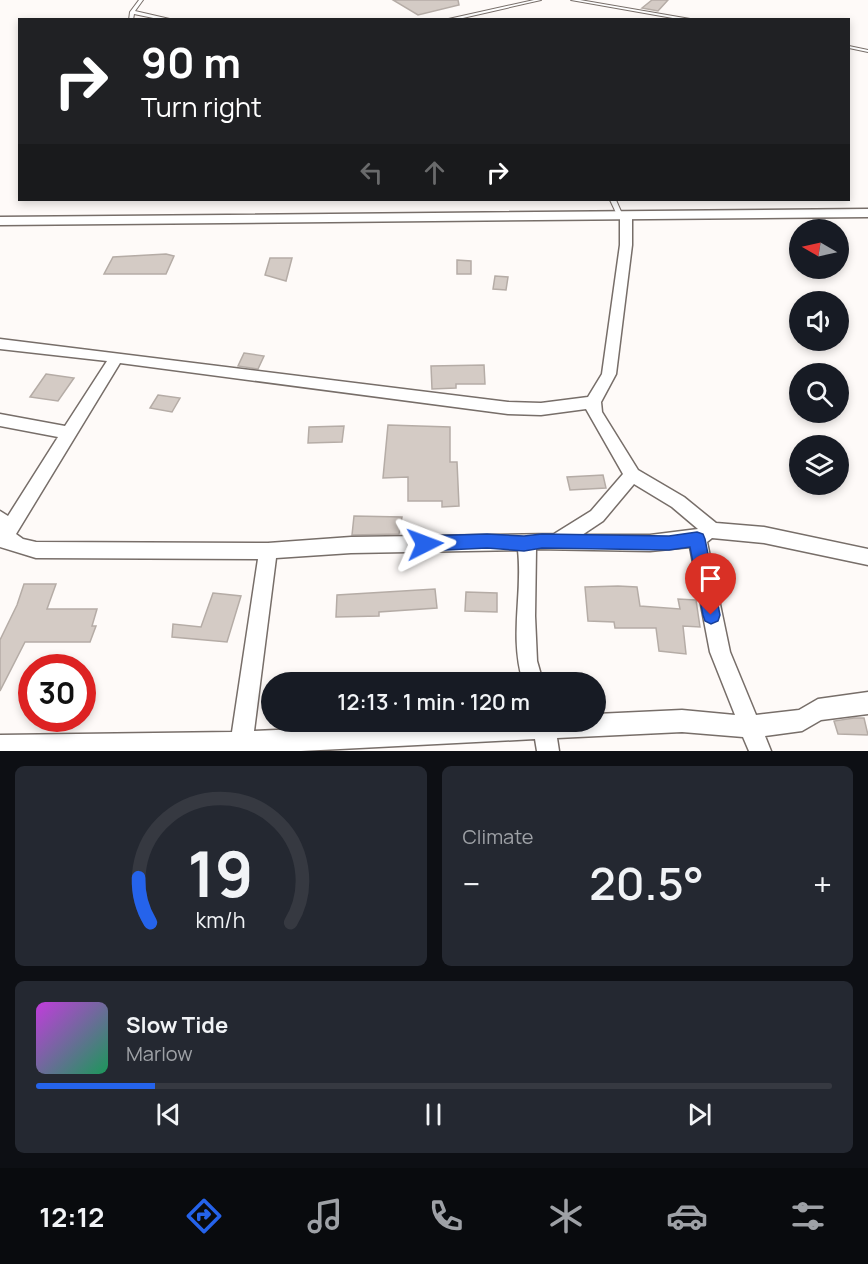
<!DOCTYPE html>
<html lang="en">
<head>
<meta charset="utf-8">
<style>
  :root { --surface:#171b24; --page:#242831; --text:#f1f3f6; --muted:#9ea1a6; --line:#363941; --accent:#2563eb }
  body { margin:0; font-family:Manrope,sans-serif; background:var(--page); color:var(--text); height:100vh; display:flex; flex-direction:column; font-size:22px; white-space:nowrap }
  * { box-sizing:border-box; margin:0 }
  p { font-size:20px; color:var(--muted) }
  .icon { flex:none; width:33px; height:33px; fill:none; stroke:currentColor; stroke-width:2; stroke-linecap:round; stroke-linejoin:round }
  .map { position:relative; height:751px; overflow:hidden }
  .panel { display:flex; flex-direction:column; gap:15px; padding:15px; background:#0d0f14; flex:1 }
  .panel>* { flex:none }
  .top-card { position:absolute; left:18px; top:18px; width:832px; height:183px; border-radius:0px; box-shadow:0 3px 9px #0003; background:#202124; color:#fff; overflow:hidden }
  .needle { width:39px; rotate:279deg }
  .controls { position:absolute; left:789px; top:219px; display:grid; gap:12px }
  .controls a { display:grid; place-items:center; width:60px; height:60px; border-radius:50%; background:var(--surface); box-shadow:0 3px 9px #0003; font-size:30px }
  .speed { position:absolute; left:18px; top:654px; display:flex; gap:12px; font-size:30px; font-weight:700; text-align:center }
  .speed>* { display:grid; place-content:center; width:78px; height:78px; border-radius:50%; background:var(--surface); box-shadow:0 3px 9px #0003; line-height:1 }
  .speed .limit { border:9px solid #d22; background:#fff; color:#111 }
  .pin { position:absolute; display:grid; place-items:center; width:51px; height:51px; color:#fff; margin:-62px -26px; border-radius:50% 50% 50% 0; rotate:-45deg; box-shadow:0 0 6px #0007 }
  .pin .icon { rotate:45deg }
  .me { position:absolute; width:66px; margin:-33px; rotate:87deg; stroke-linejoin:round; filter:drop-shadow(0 0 4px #0008) }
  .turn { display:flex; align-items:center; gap:21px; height:126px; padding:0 24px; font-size:27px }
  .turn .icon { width:78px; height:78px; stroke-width:2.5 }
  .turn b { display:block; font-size:42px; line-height:51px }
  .lanes { display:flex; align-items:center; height:57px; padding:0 24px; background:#0003; justify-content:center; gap:30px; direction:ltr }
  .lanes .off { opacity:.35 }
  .big { font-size:45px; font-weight:600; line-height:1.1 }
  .panel .widget { flex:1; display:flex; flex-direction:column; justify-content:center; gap:9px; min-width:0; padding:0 21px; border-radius:9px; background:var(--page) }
  .panel .dial { align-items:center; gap:0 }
  .dial svg { height:156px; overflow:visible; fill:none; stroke:var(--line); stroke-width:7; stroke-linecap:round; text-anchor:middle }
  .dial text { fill:var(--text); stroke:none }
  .song { display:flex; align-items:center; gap:18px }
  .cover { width:72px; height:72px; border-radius:9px; background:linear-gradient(135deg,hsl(290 70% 55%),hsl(150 70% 35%)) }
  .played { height:6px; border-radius:3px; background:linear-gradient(90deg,var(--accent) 15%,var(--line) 15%) }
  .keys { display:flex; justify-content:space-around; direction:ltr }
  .heat { display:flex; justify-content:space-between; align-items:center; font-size:33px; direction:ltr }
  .panel .tiles { flex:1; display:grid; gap:15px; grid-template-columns:1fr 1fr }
  .widget:last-child { grid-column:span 2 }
  .trip { position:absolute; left:261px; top:672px; width:345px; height:60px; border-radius:30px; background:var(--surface); box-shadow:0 3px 9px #0003; font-weight:600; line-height:60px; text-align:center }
  .dock { display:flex; height:96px; justify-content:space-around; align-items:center; background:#090b0e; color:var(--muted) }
  .dock .icon { width:42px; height:42px }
  .dock .active { color:var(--accent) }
  .dock b { font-size:27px; color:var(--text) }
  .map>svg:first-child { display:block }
  .building { fill:#d4cbc5; stroke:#b5aca6; stroke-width:1.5 }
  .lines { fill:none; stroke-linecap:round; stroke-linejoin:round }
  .service-casing { stroke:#776e69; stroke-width:2 }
  .minor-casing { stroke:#776e69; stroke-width:3 }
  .tertiary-casing { stroke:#776e69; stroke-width:3 }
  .service { fill:#fff; fill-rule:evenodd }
  .minor { fill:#fff; fill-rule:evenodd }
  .tertiary { fill:#fff; fill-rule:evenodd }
  .route { fill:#2563eb; stroke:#184099; stroke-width:1.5 }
</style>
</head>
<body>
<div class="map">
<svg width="868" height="751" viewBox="0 0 868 751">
  <rect width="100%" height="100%" fill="#fefaf8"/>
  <g class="building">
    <polygon points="393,0 458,0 459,5 418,15"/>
    <polygon points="652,0 668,0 658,11 642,8"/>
    <polygon points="166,254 174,256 166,274 104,274 113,257"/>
    <polygon points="270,258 292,258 286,281 265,275"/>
    <polygon points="457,260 471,261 471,274 457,274"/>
    <polygon points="495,276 508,277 506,290 493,289"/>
    <polygon points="244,353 264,356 258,369 238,366"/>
    <polygon points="484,365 485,384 456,384 456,388 432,389 431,366"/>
    <polygon points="46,374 74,378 58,401 30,397"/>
    <polygon points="158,395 180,398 172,412 150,408"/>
    <polygon points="388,425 450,427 450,462 457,462 459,506 442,507 442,501 408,501 408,477 383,478"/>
    <polygon points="344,426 342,442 308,443 309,427"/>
    <polygon points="603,475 606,488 570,490 567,477"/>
    <polygon points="354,516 402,517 399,534 352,535"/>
    <polygon points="24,584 56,584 47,609 97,609 92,626 96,626 90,642 25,642 0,691 0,640 17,605"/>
    <polygon points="618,586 637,587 640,606 680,609 678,599 696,600 700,627 683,626 686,654 659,651 656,628 615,628 614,622 588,621 585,587"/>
    <polygon points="435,589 437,608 379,612 379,616 336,617 337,595"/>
    <polygon points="466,592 497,593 497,612 465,611"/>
    <polygon points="213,593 241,596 227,642 172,637 173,624 201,627"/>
    <polygon points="854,718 864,718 868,735 838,734 834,721"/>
  </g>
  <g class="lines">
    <g class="service-casing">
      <g id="service">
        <polygon points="139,0 143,0 135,11 174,20 163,20 134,14 133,20 129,20 130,12"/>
        <polygon points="534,0 541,0 454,20 444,20"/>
        <polygon points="571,0 580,0 696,20 684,20"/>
        <polygon points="849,46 868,50 868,52 849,48"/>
        <polygon points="610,200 616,200 623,216 622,217 618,217"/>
      </g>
    </g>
    <g class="minor-casing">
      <path id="minor" d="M626,212l6,4v29l-16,129 -15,28 1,10 36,58 46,27 32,26 48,4 104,22v16l-104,-22 -52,-5 -5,4 23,110 26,63 43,-5 19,-11 50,-7v22l-47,6 -19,11 -37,5 6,15h-22l-6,-14 -61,-5 -125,6 2,13h-22l-2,-12 -234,12h-301v-16l232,-3 26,-173 -222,-1 -36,-11v-36l8,5 50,-79 -58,-11v-12l65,12 42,-65 -107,-12v-10l508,63 33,1 47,-6 14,-23 18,-129v-29zM120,363l388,51 33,1 45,-6 37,65 -32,37 -37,23 -203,3 -83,6 -232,-1 -13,-3 -7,-5zM634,484l38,23 26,22 -48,6h-68l21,-14zM690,547l20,105 25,63 -53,-5 -86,4v8h-143l-199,9 22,-173 75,-5 167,-3c5,45 -9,85 5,132h20l-6,-21 -2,-45 1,-67 114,2z"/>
    </g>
    <g class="tertiary-casing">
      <polygon id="tertiary" points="868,209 868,217 0,225 0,217"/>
    </g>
    <use href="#service" class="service"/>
    <use href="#minor" class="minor"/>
    <use href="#tertiary" class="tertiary"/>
  </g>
  <polygon class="route" points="697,532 703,534 705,539 720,615 718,621 711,624 705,621 703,615 690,547 669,550 542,548 524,551 487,548 425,551 419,549 416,544 419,539 425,536 487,534 524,536 542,534 669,536"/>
</svg>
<div class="controls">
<a><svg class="needle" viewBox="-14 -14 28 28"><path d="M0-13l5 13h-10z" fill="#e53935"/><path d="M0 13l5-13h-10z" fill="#9ea1a6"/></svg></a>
<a><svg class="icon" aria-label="sound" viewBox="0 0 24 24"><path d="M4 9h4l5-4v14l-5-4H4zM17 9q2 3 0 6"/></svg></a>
<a><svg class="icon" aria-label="search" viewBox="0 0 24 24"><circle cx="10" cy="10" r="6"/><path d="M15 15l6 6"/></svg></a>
<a><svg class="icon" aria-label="layers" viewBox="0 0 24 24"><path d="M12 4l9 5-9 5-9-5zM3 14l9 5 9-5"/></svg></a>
</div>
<div class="speed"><div class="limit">30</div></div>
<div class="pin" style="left:711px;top:615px;background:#d93025"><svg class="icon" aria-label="arrive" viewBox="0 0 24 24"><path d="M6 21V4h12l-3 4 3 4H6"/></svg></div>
<svg class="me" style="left:425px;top:544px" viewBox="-20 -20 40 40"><path d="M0-17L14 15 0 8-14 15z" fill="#2563eb" stroke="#fff" stroke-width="4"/></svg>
<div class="trip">12:13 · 1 min · 120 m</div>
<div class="top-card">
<div class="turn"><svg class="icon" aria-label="right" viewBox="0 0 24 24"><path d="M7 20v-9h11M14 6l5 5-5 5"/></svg><div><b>90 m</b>Turn right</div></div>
<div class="lanes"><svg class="icon off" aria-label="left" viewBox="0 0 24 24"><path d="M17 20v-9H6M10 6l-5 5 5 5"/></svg><svg class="icon off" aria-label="ahead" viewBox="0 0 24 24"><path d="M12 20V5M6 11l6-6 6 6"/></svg><svg class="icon" aria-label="right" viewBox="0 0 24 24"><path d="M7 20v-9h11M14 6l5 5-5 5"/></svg></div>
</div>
</div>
<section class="panel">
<div class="tiles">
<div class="widget dial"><svg viewBox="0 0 100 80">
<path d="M14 69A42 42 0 1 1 86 69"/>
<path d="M14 69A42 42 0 0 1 8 46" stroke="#2563eb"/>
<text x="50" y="56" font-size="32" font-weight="700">19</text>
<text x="50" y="72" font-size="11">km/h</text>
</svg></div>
<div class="widget"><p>Climate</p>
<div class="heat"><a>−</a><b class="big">20.5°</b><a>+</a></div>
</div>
<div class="widget">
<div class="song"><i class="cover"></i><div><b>Slow Tide</b><p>Marlow</p></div></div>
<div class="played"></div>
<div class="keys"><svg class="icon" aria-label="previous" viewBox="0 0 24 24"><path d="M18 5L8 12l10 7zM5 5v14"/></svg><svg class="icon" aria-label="pause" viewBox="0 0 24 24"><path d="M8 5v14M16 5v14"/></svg><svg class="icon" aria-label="next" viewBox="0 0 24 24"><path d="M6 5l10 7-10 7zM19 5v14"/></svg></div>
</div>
</div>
</section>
<nav class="dock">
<b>12:12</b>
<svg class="icon active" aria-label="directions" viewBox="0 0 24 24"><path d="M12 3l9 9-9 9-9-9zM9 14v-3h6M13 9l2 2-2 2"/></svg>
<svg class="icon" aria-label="music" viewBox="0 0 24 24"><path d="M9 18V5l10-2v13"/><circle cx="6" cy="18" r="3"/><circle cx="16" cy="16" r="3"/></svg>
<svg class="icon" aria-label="phone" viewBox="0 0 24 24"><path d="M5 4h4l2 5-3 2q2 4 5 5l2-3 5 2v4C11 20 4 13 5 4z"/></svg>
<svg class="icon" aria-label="climate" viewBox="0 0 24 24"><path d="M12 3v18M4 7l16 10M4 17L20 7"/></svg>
<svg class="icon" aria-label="car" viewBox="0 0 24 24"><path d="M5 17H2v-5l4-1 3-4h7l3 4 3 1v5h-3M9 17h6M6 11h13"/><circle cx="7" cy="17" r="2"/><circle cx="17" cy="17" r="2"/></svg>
<svg class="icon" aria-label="filters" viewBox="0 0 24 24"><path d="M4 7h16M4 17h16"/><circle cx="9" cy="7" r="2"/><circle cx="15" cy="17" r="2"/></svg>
</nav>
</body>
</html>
